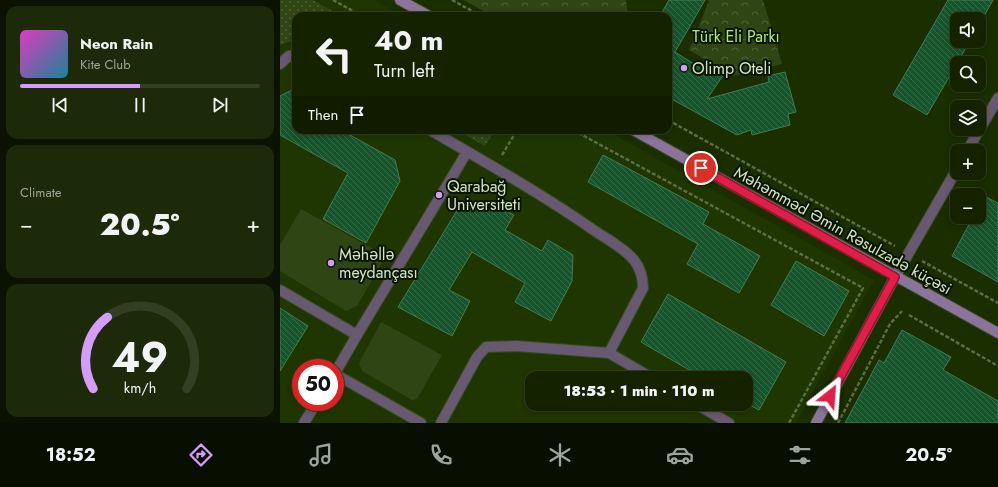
<!DOCTYPE html>
<html lang="en">
<head>
<meta charset="utf-8">
<style>
  :root { --surface:#142200; --page:#1d2a0a; --text:#f1f3f6; --muted:#9da499; --line:#333f22; --accent:#d59cfb }
  body { margin:0; font-family:Jost,sans-serif; background:var(--page); color:var(--text); height:100vh; display:flex; flex-direction:column; font-size:15px; white-space:nowrap }
  * { box-sizing:border-box; margin:0 }
  p { font-size:13px; color:var(--muted) }
  .icon { flex:none; width:22px; height:22px; fill:none; stroke:currentColor; stroke-width:2; stroke-linecap:round; stroke-linejoin:round }
  .map { position:relative; flex:1; overflow:hidden }
  .panel { display:flex; flex-direction:column; gap:6px; padding:6px; background:#0b1300; width:280px }
  .panel>* { flex:none }
  .hud { position:absolute; left:12px; top:12px; width:380px; height:122px; border-radius:12px; box-shadow:0 2px 6px #0003,0 0 0 1px var(--line); background:#142200; color:var(--text); overflow:hidden }
  .buttons { position:absolute; left:670px; top:12px; display:grid; gap:8px }
  .buttons a { display:grid; place-items:center; width:36px; height:36px; border-radius:8px; background:var(--surface); box-shadow:0 2px 6px #0003,0 0 0 1px var(--line); font-size:20px }
  .speed { position:absolute; left:12px; top:359px; display:flex; gap:8px; font-size:20px; font-weight:700; text-align:center }
  .speed>* { display:grid; place-content:center; width:52px; height:52px; border-radius:50%; background:var(--surface); box-shadow:0 2px 6px #0003,0 0 0 1px var(--line); line-height:1 }
  .speed .limit { border:6px solid #d22; background:#fff; color:#111 }
  .pin { position:absolute; display:grid; place-items:center; width:34px; height:34px; color:#fff; margin:-17px; border:2px solid #fff; border-radius:50%; box-shadow:0 1px 4px #0007 }
  .me { position:absolute; width:44px; margin:-22px; rotate:28deg; stroke-linejoin:round; filter:drop-shadow(0 0 3px #0008) }
  .turn { display:flex; align-items:center; gap:14px; height:84px; padding:0 16px; font-size:18px }
  .turn .icon { width:52px; height:52px; stroke-width:2.5 }
  .turn b { display:block; font-size:28px; line-height:34px }
  .then { display:flex; align-items:center; height:38px; padding:0 16px; background:#0003; gap:8px; font-size:15px }
  .big { font-size:30px; font-weight:800; line-height:1.1 }
  .panel .tile { flex:1; display:flex; flex-direction:column; justify-content:center; gap:6px; min-width:0; padding:0 14px; border-radius:12px; background:var(--page) }
  .panel .dial { align-items:center; gap:0 }
  .dial svg { height:104px; overflow:visible; fill:none; stroke:var(--line); stroke-width:7; stroke-linecap:round; text-anchor:middle }
  .dial text { fill:var(--text); stroke:none }
  .song { display:flex; align-items:center; gap:12px }
  .cover { width:48px; height:48px; border-radius:6px; background:linear-gradient(135deg,hsl(310 70% 55%),hsl(190 70% 35%)) }
  .played { height:4px; border-radius:2px; background:linear-gradient(90deg,var(--accent) 50%,var(--line) 50%) }
  .keys { display:flex; justify-content:space-around; direction:ltr }
  .heat { display:flex; justify-content:space-between; align-items:center; font-size:22px; direction:ltr }
  .trip { position:absolute; left:245px; top:371px; width:228px; height:40px; border-radius:12px; background:var(--surface); box-shadow:0 2px 6px #0003,0 0 0 1px var(--line); font-weight:800; line-height:40px; text-align:center }
  .tab-bar { display:flex; height:64px; justify-content:space-around; align-items:center; background:#080e00; color:var(--muted) }
  .tab-bar .icon { width:28px; height:28px }
  .tab-bar .active { color:var(--accent) }
  .tab-bar b { font-size:18px; color:var(--text) }
  main { display:flex; flex:1; min-height:0 }
  .map>svg:first-child { display:block }
  .built { fill:#203601; fill-rule:evenodd }
  .grass { fill:url(#grass-dots) }
  .forest { fill:url(#forest-crowns) }
  .garden { fill:#2f4614 }
  .building { fill:url(#building-back-hatch); stroke:#427c51 }
  .lines { fill:none; stroke-linecap:round; stroke-linejoin:round }
  .street-casing { stroke:#384b1f; stroke-width:12 }
  .secondary-casing { stroke:#384b1f; stroke-width:12 }
  .path { stroke:#5a6d44; stroke-width:2.5; stroke-dasharray:4 2; stroke-linecap:butt }
  .street { stroke:#675971; stroke-width:10 }
  .secondary { stroke:#8a749b; stroke-width:10 }
  .route-casing { stroke:#92132f; stroke-width:10 }
  .route { stroke:#e11d48; stroke-width:7 }
  .poi-dot { fill:#d59cfb; stroke:#091400; stroke-width:1.5 }
  .labels { text-anchor:middle; stroke-width:4; stroke-linejoin:round; paint-order:stroke }
  .park-label { font-size:16px; fill:#b0eb72; stroke:#091400 }
  .poi-label { font-size:16px; fill:#d3e4c4; stroke:#091400; text-anchor:start }
  .street-label { font-size:16px; fill:#d3e4c4; stroke:#091400 }
</style>
</head>
<body>
<main>
<section class="panel">
<div class="tile">
<div class="song"><i class="cover"></i><div><b>Neon Rain</b><p>Kite Club</p></div></div>
<div class="played"></div>
<div class="keys"><svg class="icon" aria-label="previous" viewBox="0 0 24 24"><path d="M18 5L8 12l10 7zM5 5v14"/></svg><svg class="icon" aria-label="pause" viewBox="0 0 24 24"><path d="M8 5v14M16 5v14"/></svg><svg class="icon" aria-label="next" viewBox="0 0 24 24"><path d="M6 5l10 7-10 7zM19 5v14"/></svg></div>
</div>
<div class="tile"><p>Climate</p>
<div class="heat"><a>−</a><b class="big">20.5°</b><a>+</a></div>
</div>
<div class="tile dial"><svg viewBox="0 0 100 80">
<path d="M14 69A42 42 0 1 1 86 69"/>
<path d="M14 69A42 42 0 0 1 25 14" stroke="#d59cfb"/>
<text x="50" y="56" font-size="32" font-weight="700">49</text>
<text x="50" y="72" font-size="11">km/h</text>
</svg></div>
</section>
<div class="map">
<svg width="718" height="423" viewBox="0 0 718 423">
  <defs>
    <pattern id="grass-dots" width="8" height="8" patternUnits="userSpaceOnUse"><rect width="8" height="8" fill="#2f4614"/><path d="M2 2h.1M6 6h.1" fill="none" stroke="#4c6135" stroke-width="1.8" stroke-linecap="round"/></pattern>
    <pattern id="forest-crowns" width="20" height="18" patternUnits="userSpaceOnUse"><rect width="20" height="18" fill="#2f4614"/><path d="M2 6a3 3 0 1 1 6 0M12 15a3 3 0 1 1 6 0" fill="none" stroke="#4c6135"/></pattern>
    <pattern id="building-back-hatch" width="6" height="6" patternUnits="userSpaceOnUse"><rect width="6" height="6" fill="#16542b"/><path d="M-1 5l2 2M0 0l6 6M5-1l2 2" fill="none" stroke="#376c48"/></pattern>
  </defs>
  <rect width="100%" height="100%" fill="#1a2e00"/>
  <path class="built" d="M0,0h94l29,16h-107v114h310l268,150 -78,143h-516zM21,368h34v34h-34zM252,378h214v26h-214z"/>
  <g class="grass">
    <polygon points="0,0 33,0 61,16 16,16 16,42 11,41 0,45"/>
    <polygon points="176,130 215,130 205,146"/>
  </g>
  <g class="forest">
    <polygon points="184,0 346,0 348,16 212,16"/>
    <polygon points="427,0 483,0 502,64 454,76 409,50 429,1"/>
  </g>
  <g class="garden">
    <polygon points="21,209 106,256 77,306 66,311 0,271 0,245"/>
    <polygon points="101,322 162,355 137,399 132,400 82,371 79,363"/>
  </g>
  <g class="building">
    <polygon points="389,0 425,0 395,52 425,71 429,66 444,74 427,99 489,82 488,76 505,72 516,112 508,114 510,125 472,135 471,130 457,135 388,97 388,16 380,16"/>
    <polygon points="668,0 713,0 699,25 699,19 677,19 677,41 690,41 647,115 613,95"/>
    <polygon points="16,88 16,130 61,130 115,160 120,181 86,243 43,219 68,173 0,135 0,96"/>
    <polygon points="323,155 429,212 423,224 480,256 459,293 407,264 418,244 308,182"/>
    <polygon points="704,196 718,203 718,282 672,256 693,217 699,217 699,206"/>
    <polygon points="206,201 234,215 225,230 262,251 268,240 293,255 292,281 271,321 235,302 245,283 192,252 169,290 190,301 172,336 118,307 178,209"/>
    <polygon points="516,261 569,291 544,336 491,305"/>
    <polygon points="388,294 506,362 479,410 466,403 466,378 423,378 361,342"/>
    <polygon points="0,308 28,326 0,371"/>
    <polygon points="622,330 671,357 663,370 718,401 718,423 565,423 599,360 604,363"/>
  </g>
  <g class="lines">
    <g class="street-casing">
      <g id="street">
        <polyline points="0,64 9,56 16,55"/>
        <path d="M150,130c55,32 112,64 165,101 12,8 29,17 39,29 7,9 9,18 9,28l-34,65 -93,-7 -30,1 -9,10 -36,66"/>
        <polyline points="687,151 718,98"/>
        <polyline points="615,277 677,169"/>
        <polyline points="0,290 77,335"/>
        <polyline points="329,353 372,378"/>
        <polyline points="55,373 77,335 187,152"/>
        <polyline points="55,374 141,423"/>
        <polyline points="416,404 449,423"/>
        <polyline points="24,423 37,402"/>
      </g>
    </g>
    <g class="secondary-casing">
      <g id="secondary">
        <polyline points="120,0 149,16"/>
        <polyline points="353,130 718,333"/>
        <polyline points="536,423 615,277"/>
      </g>
    </g>
    <g class="path">
      <polyline points="53,0 82,16"/>
      <polyline points="172,0 201,16"/>
      <polyline points="388,120 615,246"/>
      <polyline points="293,130 583,288 509,423"/>
      <polyline points="222,155 237,130"/>
      <polyline points="642,261 718,303"/>
      <polyline points="629,315 718,366"/>
      <polyline points="558,423 610,324 622,311"/>
    </g>
    <use href="#street" class="street"/>
    <use href="#secondary" class="secondary"/>
  </g>
  <g class="lines">
    <g class="route-casing">
      <polyline id="route" points="421,168 615,277 550,396"/>
    </g>
    <use href="#route" class="route"/>
  </g>
  <g class="poi-dot">
    <circle cx="404" cy="68" r="4"/>
    <circle cx="159" cy="195" r="4"/>
    <circle cx="51" cy="263" r="4"/>
  </g>
  <g class="labels">
    <g class="park-label">
      <text x="456" y="42">Türk Eli Parkı</text>
    </g>
    <g class="poi-label">
      <text x="412" y="74">Olimp Oteli</text>
      <text x="167" y="192">Qarabağ<tspan x="167" dy="18">Universiteti</tspan></text>
      <text x="59" y="260">Məhəllə<tspan x="59" dy="18">meydançası</tspan></text>
    </g>
    <g class="street-label">
      <text transform="translate(563 230) rotate(29)" y="6">Məhəmməd Əmin Rəsulzadə küçəsi</text>
    </g>
  </g>
</svg>
<div class="buttons">
<a><svg class="icon" aria-label="sound" viewBox="0 0 24 24"><path d="M4 9h4l5-4v14l-5-4H4zM17 9q2 3 0 6"/></svg></a>
<a><svg class="icon" aria-label="search" viewBox="0 0 24 24"><circle cx="10" cy="10" r="6"/><path d="M15 15l6 6"/></svg></a>
<a><svg class="icon" aria-label="layers" viewBox="0 0 24 24"><path d="M12 4l9 5-9 5-9-5zM3 14l9 5 9-5"/></svg></a>
<a>+</a>
<a>−</a>
</div>
<div class="speed"><div class="limit">50</div></div>
<div class="pin" style="left:421px;top:168px;background:#d93025"><svg class="icon" aria-label="arrive" viewBox="0 0 24 24"><path d="M6 21V4h12l-3 4 3 4H6"/></svg></div>
<svg class="me" style="left:550px;top:396px" viewBox="-20 -20 40 40"><path d="M0-17L14 15 0 8-14 15z" fill="#e11d48" stroke="#fff" stroke-width="4"/></svg>
<div class="trip">18:53 · 1 min · 110 m</div>
<div class="hud">
<div class="turn"><svg class="icon" aria-label="left" viewBox="0 0 24 24"><path d="M17 20v-9H6M10 6l-5 5 5 5"/></svg><div><b>40 m</b>Turn left</div></div>
<div class="then">Then<svg class="icon" aria-label="arrive" viewBox="0 0 24 24"><path d="M6 21V4h12l-3 4 3 4H6"/></svg></div>
</div>
</div>
</main>
<nav class="tab-bar">
<b>18:52</b>
<svg class="icon active" aria-label="directions" viewBox="0 0 24 24"><path d="M12 3l9 9-9 9-9-9zM9 14v-3h6M13 9l2 2-2 2"/></svg>
<svg class="icon" aria-label="music" viewBox="0 0 24 24"><path d="M9 18V5l10-2v13"/><circle cx="6" cy="18" r="3"/><circle cx="16" cy="16" r="3"/></svg>
<svg class="icon" aria-label="phone" viewBox="0 0 24 24"><path d="M5 4h4l2 5-3 2q2 4 5 5l2-3 5 2v4C11 20 4 13 5 4z"/></svg>
<svg class="icon" aria-label="climate" viewBox="0 0 24 24"><path d="M12 3v18M4 7l16 10M4 17L20 7"/></svg>
<svg class="icon" aria-label="car" viewBox="0 0 24 24"><path d="M5 17H2v-5l4-1 3-4h7l3 4 3 1v5h-3M9 17h6M6 11h13"/><circle cx="7" cy="17" r="2"/><circle cx="17" cy="17" r="2"/></svg>
<svg class="icon" aria-label="filters" viewBox="0 0 24 24"><path d="M4 7h16M4 17h16"/><circle cx="9" cy="7" r="2"/><circle cx="15" cy="17" r="2"/></svg>
<b>20.5°</b>
</nav>
</body>
</html>
